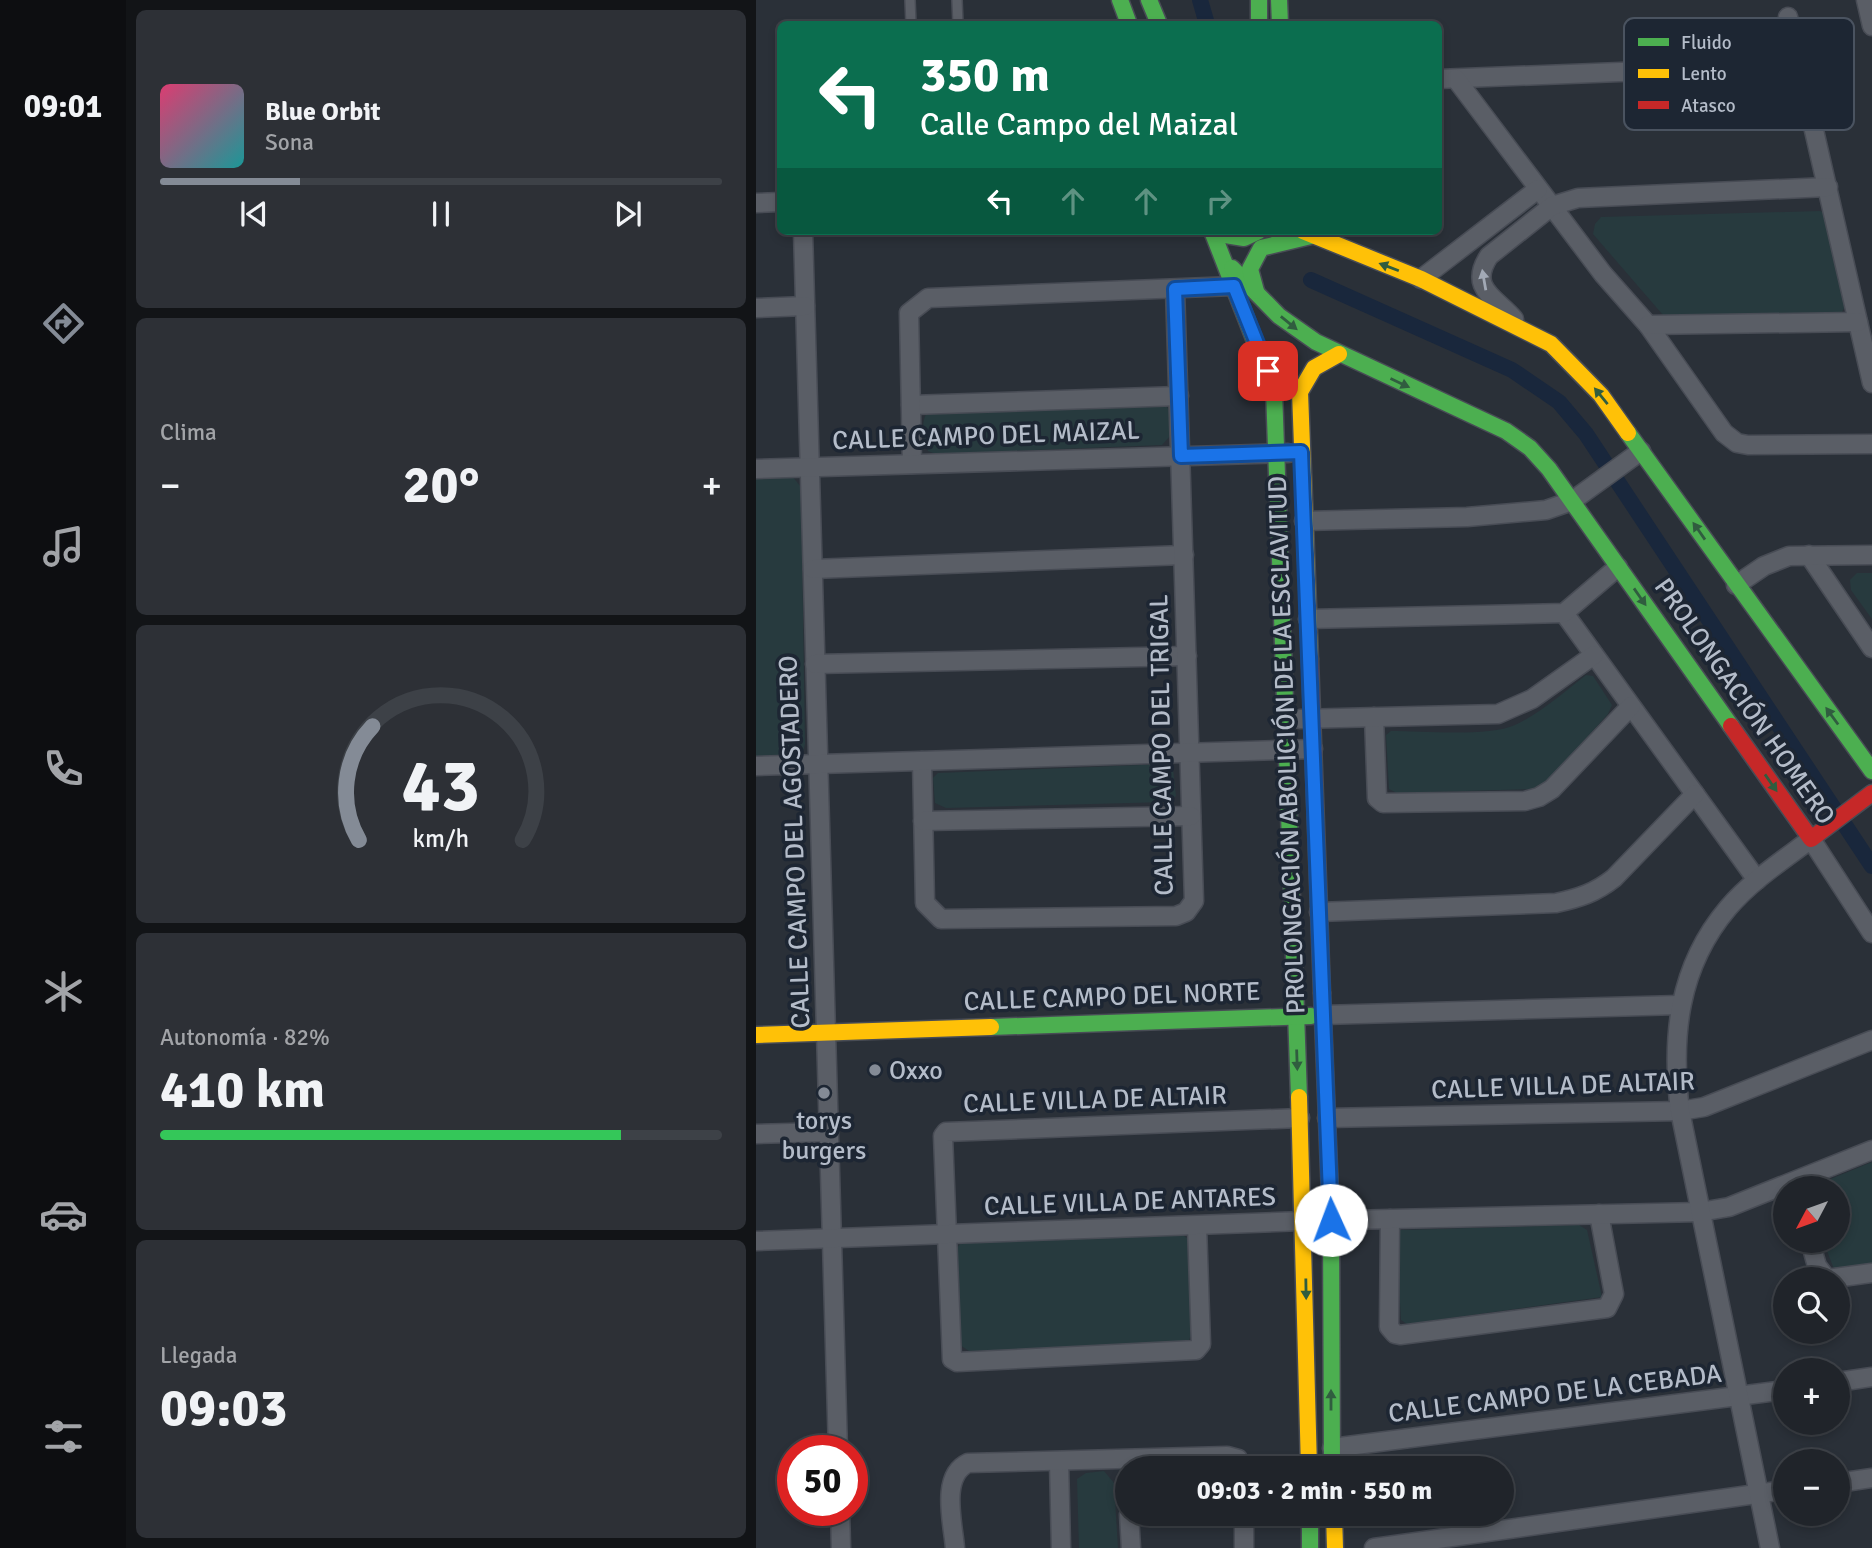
<!DOCTYPE html>
<html lang="es">
<head>
<meta charset="utf-8">
<style>
  :root { --surface:#20242a; --page:#2d3036; --text:#f1f3f6; --muted:#a2a4a8; --line:#3d4147; --accent:#848b96 }
  body { margin:0; font-family:Signika,sans-serif; background:var(--page); color:var(--text); height:100vh; display:flex; flex-direction:column; font-size:26px; white-space:nowrap }
  * { box-sizing:border-box; margin:0 }
  p { font-size:23px; color:var(--muted) }
  .icon { flex:none; width:38px; height:38px; fill:none; stroke:currentColor; stroke-width:2; stroke-linecap:round; stroke-linejoin:round }
  .map { position:relative; flex:1; overflow:hidden }
  .details { display:flex; flex-direction:column; gap:10px; padding:10px; background:#121417; width:630px }
  .details>* { flex:none }
  .guide { position:absolute; left:21px; top:21px; width:665px; height:214px; border-radius:10px; box-shadow:0 4px 10px #0003,0 0 0 2px var(--line); background:#0b6e4f; color:#fff; overflow:hidden }
  .needle { width:46px; rotate:229deg }
  .tools { position:absolute; left:1017px; top:1176px; display:grid; gap:14px }
  .tools a { display:grid; place-items:center; width:77px; height:77px; border-radius:50%; background:var(--surface); box-shadow:0 4px 10px #0003,0 0 0 2px var(--line); font-size:35px }
  .speed { position:absolute; left:21px; top:1435px; display:flex; gap:14px; font-size:35px; font-weight:700; text-align:center }
  .speed>* { display:grid; place-content:center; width:91px; height:91px; border-radius:50%; background:var(--surface); box-shadow:0 4px 10px #0003,0 0 0 2px var(--line); line-height:1 }
  .speed .limit { border:10px solid #d22; background:#fff; color:#111 }
  .pin { position:absolute; display:grid; place-items:center; width:60px; height:60px; color:#fff; margin:-30px; border-radius:14px; box-shadow:0 4px 10px #0006 }
  .me { position:absolute; width:77px; margin:-38px; rotate:358deg; stroke-linejoin:round; filter:drop-shadow(0 0 5px #0008) }
  .turn { display:flex; align-items:center; gap:24px; height:147px; padding:0 28px; font-size:32px }
  .turn .icon { width:91px; height:91px; stroke-width:2.5 }
  .turn b { display:block; font-size:49px; line-height:60px }
  .lanes { display:flex; align-items:center; height:66px; padding:0 28px; background:#0003; justify-content:center; gap:35px; direction:ltr }
  .lanes .off { opacity:.35 }
  .big { font-size:52px; font-weight:700; line-height:1.1 }
  .details .card { flex:1; display:flex; flex-direction:column; justify-content:center; gap:10px; min-width:0; padding:0 24px; border-radius:10px; background:var(--page) }
  .details .dial { align-items:center; gap:0 }
  .dial svg { height:182px; overflow:visible; fill:none; stroke:var(--line); stroke-width:7; stroke-linecap:round; text-anchor:middle }
  .dial text { fill:var(--text); stroke:none }
  .song { display:flex; align-items:center; gap:21px }
  .cover { width:84px; height:84px; border-radius:10px; background:linear-gradient(135deg,hsl(340 70% 55%),hsl(180 70% 35%)) }
  .played { height:7px; border-radius:4px; background:linear-gradient(90deg,var(--accent) 25%,var(--line) 25%) }
  .keys { display:flex; justify-content:space-around; direction:ltr }
  .heat { display:flex; justify-content:space-between; align-items:center; font-size:38px; direction:ltr }
  .charge { height:10px; border-radius:5px; background:linear-gradient(90deg,#34c759 82%,var(--line) 0) }
  .trip { position:absolute; left:359px; top:1456px; width:399px; height:70px; border-radius:35px; background:var(--surface); box-shadow:0 4px 10px #0003,0 0 0 2px var(--line); font-weight:700; line-height:70px; text-align:center }
  main { display:flex; flex:1; min-height:0 }
  .menu { display:flex; flex-direction:column; width:126px; justify-content:space-around; align-items:center; background:#0d0e11; color:var(--muted) }
  .menu .icon { width:49px; height:49px }
  .menu .active { color:var(--accent) }
  .menu b { font-size:32px; color:var(--text) }
  .map>svg:first-child { display:block }
  .green { fill:#273a3e }
  .lines { fill:none; stroke-linecap:round; stroke-linejoin:round }
  .canal { stroke:#19273c; stroke-width:16 }
  .lane-casing { stroke:#484c55; stroke-width:12 }
  .street-casing { stroke:#484c55; stroke-width:21 }
  .fast-casing { stroke:#484c55; stroke-width:19 }
  .slow-casing { stroke:#484c55; stroke-width:19 }
  .jam-casing { stroke:#484c55; stroke-width:19 }
  .lane { stroke:#5a5e66; stroke-width:9 }
  .street { stroke:#5a5e66; stroke-width:18 }
  .fast { stroke:#4caf50; stroke-width:16 }
  .slow { stroke:#ffc107; stroke-width:16 }
  .jam { stroke:#c62828; stroke-width:16 }
  .oneway { fill:#305d3f }
  .oneway2 { fill:#a2a9b5 }
  .route-casing { stroke:#114b97; stroke-width:18 }
  .route { stroke:#1a73e8; stroke-width:12 }
  .poi-dot { fill:#848b96; stroke:#1d2633; stroke-width:2.5 }
  .labels { text-anchor:middle; stroke-width:7; stroke-linejoin:round; paint-order:stroke }
  .street-label { font-size:26px; fill:#b4bcc9; stroke:#1d2633 }
  .poi-label { font-size:26px; fill:#b4bcc9; stroke:#1d2633; text-anchor:start }
  .key { fill:#1d2633; stroke:#4a5360; stroke-width:2 }
  .key-label { font-size:19px; fill:#b4bcc9 }
</style>
</head>
<body>
<main>
<nav class="menu">
<b>09:01</b>
<svg class="icon active" aria-label="directions" viewBox="0 0 24 24"><path d="M12 3l9 9-9 9-9-9zM9 14v-3h6M13 9l2 2-2 2"/></svg>
<svg class="icon" aria-label="music" viewBox="0 0 24 24"><path d="M9 18V5l10-2v13"/><circle cx="6" cy="18" r="3"/><circle cx="16" cy="16" r="3"/></svg>
<svg class="icon" aria-label="phone" viewBox="0 0 24 24"><path d="M5 4h4l2 5-3 2q2 4 5 5l2-3 5 2v4C11 20 4 13 5 4z"/></svg>
<svg class="icon" aria-label="climate" viewBox="0 0 24 24"><path d="M12 3v18M4 7l16 10M4 17L20 7"/></svg>
<svg class="icon" aria-label="car" viewBox="0 0 24 24"><path d="M5 17H2v-5l4-1 3-4h7l3 4 3 1v5h-3M9 17h6M6 11h13"/><circle cx="7" cy="17" r="2"/><circle cx="17" cy="17" r="2"/></svg>
<svg class="icon" aria-label="filters" viewBox="0 0 24 24"><path d="M4 7h16M4 17h16"/><circle cx="9" cy="7" r="2"/><circle cx="15" cy="17" r="2"/></svg>
</nav>
<section class="details">
<div class="card">
<div class="song"><i class="cover"></i><div><b>Blue Orbit</b><p>Sona</p></div></div>
<div class="played"></div>
<div class="keys"><svg class="icon" aria-label="previous" viewBox="0 0 24 24"><path d="M18 5L8 12l10 7zM5 5v14"/></svg><svg class="icon" aria-label="pause" viewBox="0 0 24 24"><path d="M8 5v14M16 5v14"/></svg><svg class="icon" aria-label="next" viewBox="0 0 24 24"><path d="M6 5l10 7-10 7zM19 5v14"/></svg></div>
</div>
<div class="card"><p>Clima</p>
<div class="heat"><a>−</a><b class="big">20°</b><a>+</a></div>
</div>
<div class="card dial"><svg viewBox="0 0 100 80">
<path d="M14 69A42 42 0 1 1 86 69"/>
<path d="M14 69A42 42 0 0 1 20 19" stroke="#848b96"/>
<text x="50" y="56" font-size="32" font-weight="700">43</text>
<text x="50" y="72" font-size="11">km/h</text>
</svg></div>
<div class="card"><p>Autonomía · 82%</p><b class="big">410 km</b><div class="charge"></div></div>
<div class="card"><p>Llegada</p><b class="big">09:03</b></div>
</section>
<div class="map">
<svg width="1116" height="1548" viewBox="0 0 1116 1548">
  <rect width="100%" height="100%" fill="#2a3038"/>
  <g class="green">
    <polygon points="1064,211 1072,215 1089,306 1085,314 907,315 837,234 839,224 845,217"/>
    <path d="M400,404l10,1 4,8 1,22 -9,10 -226,9 -8,-3c-4,-11 -8,-28 -1,-39z"/>
    <polygon points="36,476 45,487 49,744 47,752 41,754 0,757 0,477"/>
    <polygon points="1101,573 1116,573 1116,619 1095,590 1094,580"/>
    <path d="M830,675l7,1 19,29 -4,9 -61,68 -14,7 -136,4 -8,-4 -3,-54 5,-4c31,0 98,6 124,-6 26,-12 49,-33 71,-50z"/>
    <polygon points="410,764 417,769 420,796 412,802 190,808 179,803 177,778 182,773"/>
    <polygon points="1116,1162 1116,1265 1078,1269 1067,1241 1082,1241 1082,1188 1055,1187"/>
    <polygon points="823,1225 831,1230 846,1297 651,1324 645,1320 640,1233 645,1230"/>
    <polygon points="426,1234 432,1239 433,1252 437,1329 432,1343 420,1347 213,1351 204,1345 198,1252 204,1244 212,1240"/>
    <polygon points="348,1471 358,1483 362,1548 323,1548 321,1479 330,1473"/>
  </g>
  <g class="lines">
    <g class="canal">
      <polyline points="444,0 451,24"/>
      <polyline points="555,280 756,370 803,402 830,434 1116,866"/>
    </g>
    <g class="lane-casing">
      <g id="lane">
        <polyline points="154,0 155,24"/>
        <polyline points="201,0 202,24"/>
      </g>
    </g>
    <g class="street-casing">
      <g id="street">
        <polyline points="1110,0 1116,26"/>
        <polyline points="1032,17 1116,383"/>
        <polyline points="682,79 1044,65"/>
        <polyline points="700,79 847,274 892,325 968,433 981,443 992,445 1116,444"/>
        <polyline points="0,203 24,202"/>
        <polyline points="47,231 82,1451"/>
        <polyline points="665,279 782,189"/>
        <polyline points="0,308 49,306"/>
        <path d="M758,319c-19,-22 -46,-31 -25,-63l63,-50 26,-8 250,-11"/>
        <polyline points="892,325 1102,322"/>
        <polyline points="155,405 423,396"/>
        <polyline points="156,464 153,313 172,298 478,286"/>
        <polyline points="0,469 532,453"/>
        <polyline points="548,521 711,517 790,510 816,501 885,451"/>
        <polyline points="1053,555 1116,648"/>
        <polyline points="57,569 428,555"/>
        <polyline points="980,585 1008,566 1033,556 1116,555"/>
        <polyline points="808,613 1001,880"/>
        <polyline points="552,619 808,613 862,567"/>
        <polyline points="59,664 431,656"/>
        <polyline points="618,717 621,798 627,803 769,801 783,797 796,789 875,706"/>
        <polyline points="544,719 742,714 776,699 838,655"/>
        <polyline points="166,761 169,903 185,919 420,916 430,912 438,901 419,289"/>
        <polyline points="0,766 557,749"/>
        <polyline points="167,821 435,816"/>
        <path d="M563,912l237,-9c23,-5 39,-10 58,-25l81,-84"/>
        <polyline points="567,1015 923,1005"/>
        <polyline points="571,1118 924,1111 948,1107 1116,1040"/>
        <polyline points="0,1134 73,1132"/>
        <polyline points="634,1219 633,1327 639,1334 644,1335 851,1308 858,1294 843,1214"/>
        <polyline points="441,1226 445,1344 440,1350 201,1362 196,1359 187,1136 190,1132 544,1118"/>
        <polyline points="0,1241 547,1221 944,1212 973,1207 1116,1150"/>
        <polyline points="1054,1241 1061,1266 1071,1279 1116,1273"/>
        <polyline points="1082,1382 1116,1377"/>
        <polyline points="576,1448 1029,1390"/>
        <polyline points="303,1462 305,1548"/>
        <polyline points="1082,1483 1116,1478"/>
        <polyline points="84,1510 85,1548"/>
        <polyline points="373,1514 375,1548"/>
        <polyline points="488,1514 488,1548"/>
        <path d="M199,1548c-2,-25 -15,-72 13,-85l259,-7 11,3 4,9"/>
        <polyline points="618,1548 1029,1490"/>
        <path d="M1014,1548l-90,-437c-9,-74 -2,-144 48,-203 23,-27 55,-48 83,-69l61,94"/>
      </g>
    </g>
    <g class="fast-casing">
      <g id="fast">
        <polyline points="364,0 373,24"/>
        <polyline points="393,0 403,24"/>
        <polyline points="503,0 503,24"/>
        <polyline points="523,0 524,24"/>
        <polyline points="456,231 518,390 543,1097"/>
        <polyline points="457,233 488,238 503,231"/>
        <polyline points="476,268 523,316 560,342 750,431 774,448 793,469 975,726"/>
        <polyline points="500,291 494,269 505,248 555,236"/>
        <polyline points="872,433 1116,771"/>
        <polyline points="566,993 575,1220 576,1468"/>
        <polyline points="235,1027 555,1016"/>
        <polyline points="554,1514 554,1548"/>
      </g>
    </g>
    <g class="slow-casing">
      <g id="slow">
        <polyline points="547,231 665,279 795,344 845,395 872,433"/>
        <polyline points="554,659 544,392 558,368 583,354"/>
        <polyline points="0,1035 235,1027"/>
        <polyline points="543,1097 553,1468"/>
        <polyline points="578,1514 579,1548"/>
      </g>
    </g>
    <g class="jam-casing">
      <g id="jam">
        <polyline points="554,659 566,993"/>
        <polyline points="975,726 1055,839 1116,793"/>
      </g>
    </g>
    <use href="#lane" class="lane"/>
    <use href="#street" class="street"/>
    <use href="#fast" class="fast"/>
    <use href="#slow" class="slow"/>
    <use href="#jam" class="jam"/>
  </g>
  <defs><path id="oneway-solid" d="M-6-.8H1V-3.2L6.5 0L1 3.2V.8H-6Z" transform="scale(1.75)"/></defs>
  <g class="oneway">
    <use href="#oneway-solid" transform="translate(633 267) rotate(-159)"/>
    <use href="#oneway-solid" transform="translate(533 323) rotate(39)"/>
    <use href="#oneway-solid" transform="translate(644 383) rotate(25)"/>
    <use href="#oneway-solid" transform="translate(845 396) rotate(-129)"/>
    <use href="#oneway-solid" transform="translate(943 531) rotate(-125)"/>
    <use href="#oneway-solid" transform="translate(884 597) rotate(55)"/>
    <use href="#oneway-solid" transform="translate(1076 716) rotate(-126)"/>
    <use href="#oneway-solid" transform="translate(1015 783) rotate(55)"/>
    <use href="#oneway-solid" transform="translate(541 1060) rotate(88)"/>
    <use href="#oneway-solid" transform="translate(550 1289) rotate(89)"/>
    <use href="#oneway-solid" transform="translate(575 1400) rotate(-90)"/>
  </g>
  <use class="oneway2" href="#oneway-solid" transform="translate(728 280) rotate(-100)"/>
  <g class="lines">
    <g class="route-casing">
      <polyline id="route" points="512,371 478,286 419,289 425,456 545,452 575,1220"/>
    </g>
    <use href="#route" class="route"/>
  </g>
  <g class="poi-dot">
    <circle cx="119" cy="1070" r="7"/>
    <circle cx="68" cy="1093" r="7"/>
  </g>
  <g class="labels">
    <g class="street-label">
      <text transform="translate(230 435) rotate(-2)" y="9">CALLE CAMPO DEL MAIZAL</text>
      <text transform="translate(989 701) rotate(55)" y="9">PROLONGACIÓN HOMERO</text>
      <text transform="translate(405 745) rotate(-91)" y="9">CALLE CAMPO DEL TRIGAL</text>
      <text transform="translate(530 745) rotate(-92)" y="9">PROLONGACIÓN ABOLICIÓN DE LA ESCLAVITUD</text>
      <text transform="translate(38 842) rotate(-92)" y="9">CALLE CAMPO DEL AGOSTADERO</text>
      <text transform="translate(356 996) rotate(-2)" y="9">CALLE CAMPO DEL NORTE</text>
      <text transform="translate(807 1085) rotate(-2)" y="9">CALLE VILLA DE ALTAIR</text>
      <text transform="translate(339 1099) rotate(-2)" y="9">CALLE VILLA DE ALTAIR</text>
      <text transform="translate(374 1201) rotate(-2)" y="9">CALLE VILLA DE ANTARES</text>
      <text transform="translate(799 1393) rotate(-7)" y="9">CALLE CAMPO DE LA CEBADA</text>
    </g>
    <g class="poi-label">
      <text x="133" y="1079">Oxxo</text>
      <text x="68" y="1129" text-anchor="middle">torys<tspan x="68" dy="30">burgers</tspan></text>
    </g>
  </g>
  <rect x="868" y="18" width="230" height="112" rx="10" class="key"/>
  <rect x="882" y="38" width="31" height="8" fill="#4caf50"/>
  <rect x="882" y="69" width="31" height="9" fill="#ffc107"/>
  <rect x="882" y="101" width="31" height="8" fill="#c62828"/>
  <g class="key-label">
    <text x="925" y="49">Fluido</text>
    <text x="925" y="80">Lento</text>
    <text x="925" y="112">Atasco</text>
  </g>
</svg>
<div class="tools">
<a><svg class="needle" viewBox="-14 -14 28 28"><path d="M0-13l5 13h-10z" fill="#e53935"/><path d="M0 13l5-13h-10z" fill="#a2a4a8"/></svg></a>
<a><svg class="icon" aria-label="search" viewBox="0 0 24 24"><circle cx="10" cy="10" r="6"/><path d="M15 15l6 6"/></svg></a>
<a>+</a>
<a>−</a>
</div>
<div class="speed"><div class="limit">50</div></div>
<div class="pin" style="left:512px;top:371px;background:#d93025"><svg class="icon" aria-label="arrive" viewBox="0 0 24 24"><path d="M6 21V4h12l-3 4 3 4H6"/></svg></div>
<svg class="me" style="left:575px;top:1220px" viewBox="-20 -20 40 40"><circle r="19" fill="#fff"/><path d="M0-13L10 11 0 6-10 11z" fill="#1a73e8"/></svg>
<div class="trip">09:03 · 2 min · 550 m</div>
<div class="guide">
<div class="turn"><svg class="icon" aria-label="left" viewBox="0 0 24 24"><path d="M17 20v-9H6M10 6l-5 5 5 5"/></svg><div><b>350 m</b>Calle Campo del Maizal</div></div>
<div class="lanes"><svg class="icon" aria-label="left" viewBox="0 0 24 24"><path d="M17 20v-9H6M10 6l-5 5 5 5"/></svg><svg class="icon off" aria-label="ahead" viewBox="0 0 24 24"><path d="M12 20V5M6 11l6-6 6 6"/></svg><svg class="icon off" aria-label="ahead" viewBox="0 0 24 24"><path d="M12 20V5M6 11l6-6 6 6"/></svg><svg class="icon off" aria-label="right" viewBox="0 0 24 24"><path d="M7 20v-9h11M14 6l5 5-5 5"/></svg></div>
</div>
</div>
</main>
</body>
</html>
